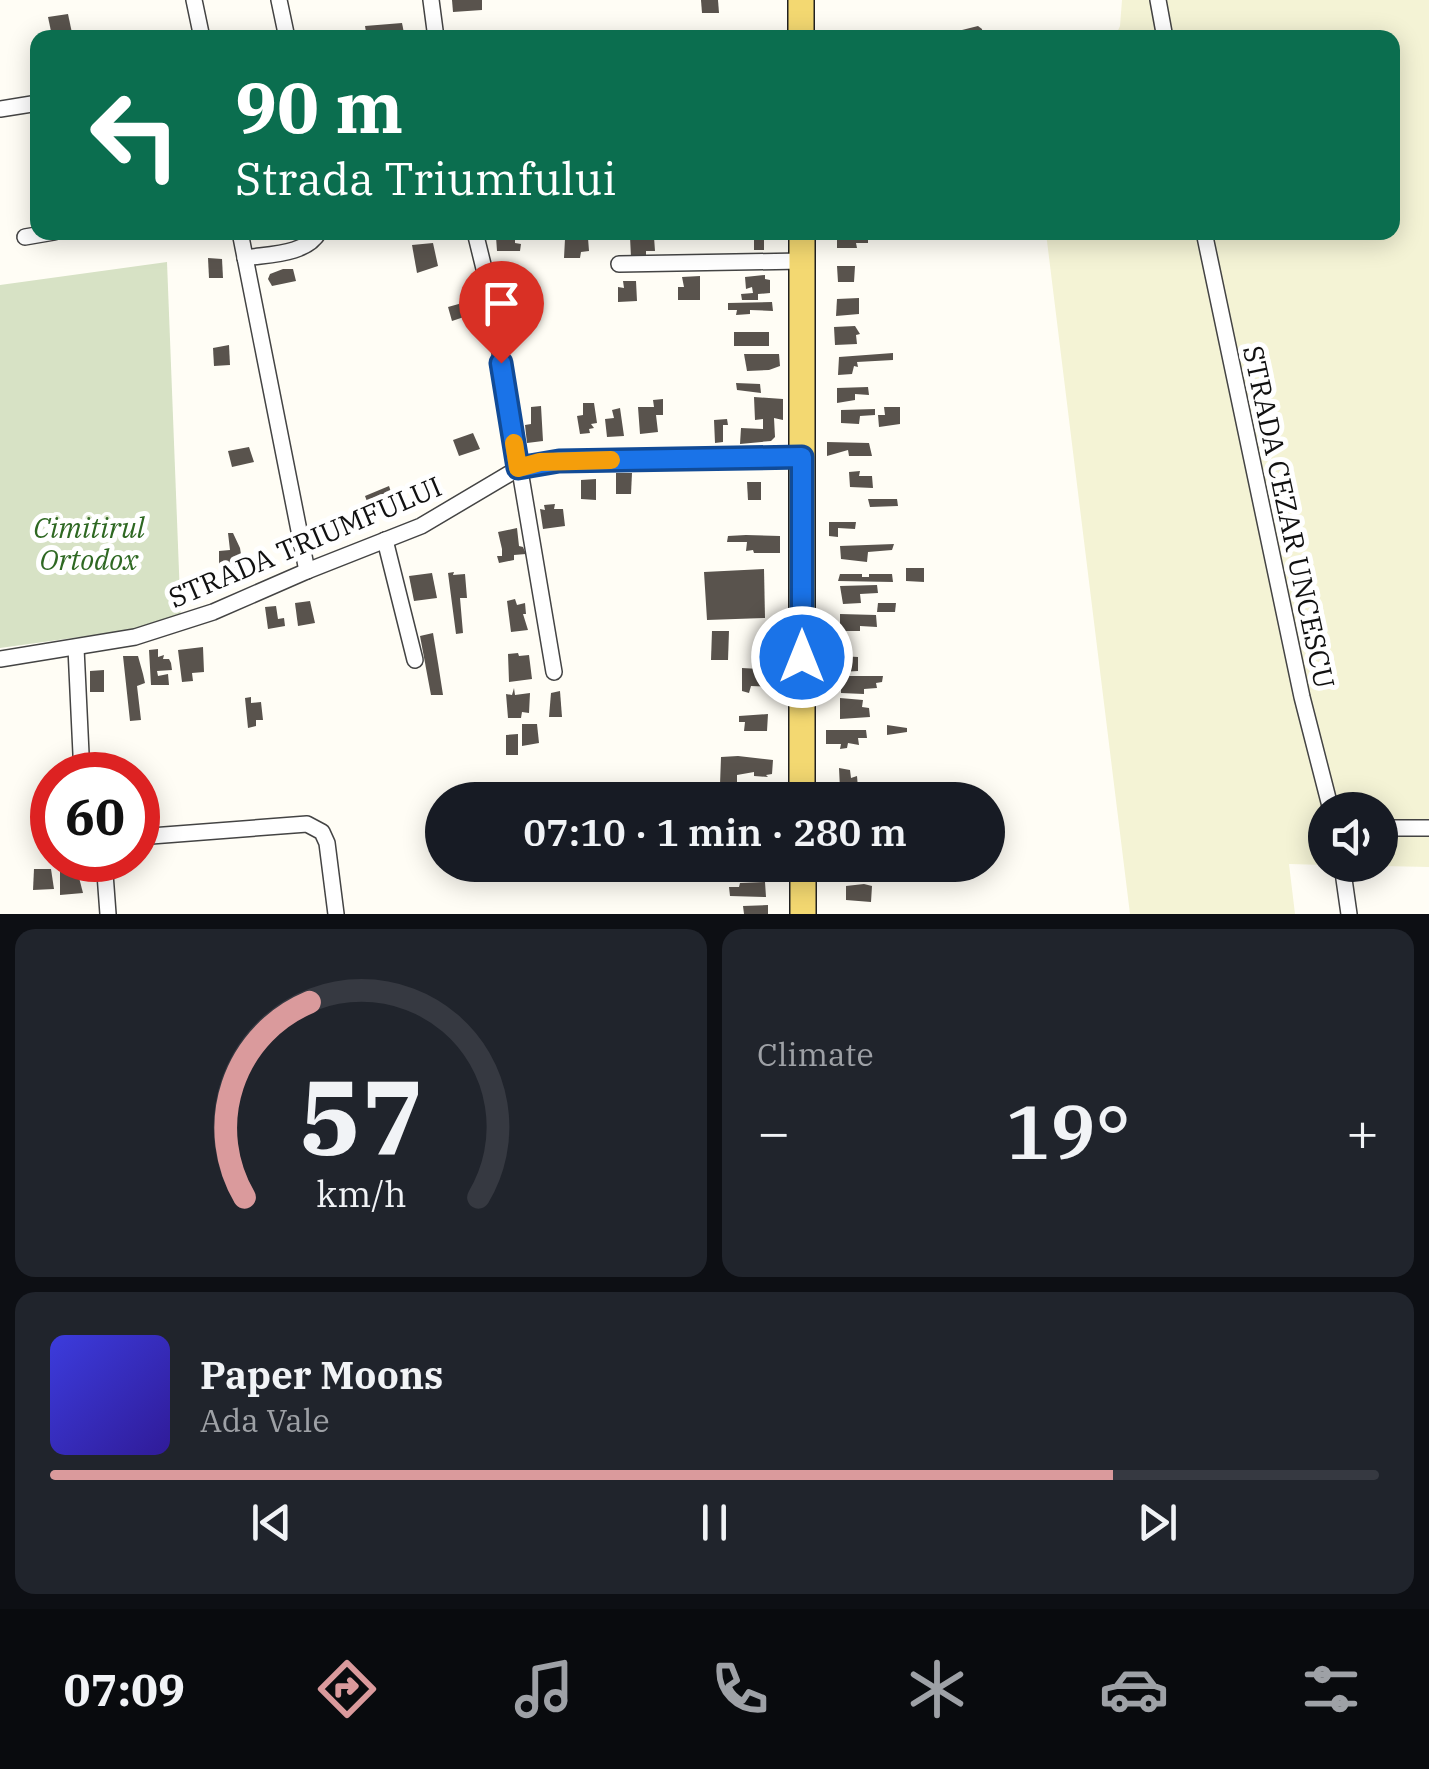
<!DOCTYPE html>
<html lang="en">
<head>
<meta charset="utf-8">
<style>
  :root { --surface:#171b24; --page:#20242c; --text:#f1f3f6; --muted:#9ea1a6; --line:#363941; --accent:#da9a9c }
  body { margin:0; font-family:"IBM Plex Serif",serif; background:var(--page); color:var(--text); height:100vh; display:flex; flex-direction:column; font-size:38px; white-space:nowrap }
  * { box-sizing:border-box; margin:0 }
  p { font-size:32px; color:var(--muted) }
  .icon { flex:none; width:55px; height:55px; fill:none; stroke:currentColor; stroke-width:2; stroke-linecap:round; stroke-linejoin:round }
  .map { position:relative; height:914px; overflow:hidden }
  .panel { display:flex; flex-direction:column; gap:15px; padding:15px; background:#0d0f14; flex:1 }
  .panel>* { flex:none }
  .banner { position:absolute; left:30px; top:30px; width:1370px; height:210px; border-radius:20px; box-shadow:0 5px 25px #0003; background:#0b6e4f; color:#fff; overflow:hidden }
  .buttons { position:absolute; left:1308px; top:792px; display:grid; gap:20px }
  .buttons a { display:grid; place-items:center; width:90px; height:90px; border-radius:50%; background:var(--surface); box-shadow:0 5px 25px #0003; font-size:50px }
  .speed { position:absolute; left:30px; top:752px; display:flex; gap:20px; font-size:50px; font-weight:700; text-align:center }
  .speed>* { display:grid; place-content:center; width:130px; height:130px; border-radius:50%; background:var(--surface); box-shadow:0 5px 25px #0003; line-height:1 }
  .speed .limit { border:15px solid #d22; background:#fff; color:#111 }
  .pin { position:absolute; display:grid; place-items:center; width:85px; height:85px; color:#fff; margin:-102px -42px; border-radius:50% 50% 50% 0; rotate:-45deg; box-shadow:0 0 10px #0007 }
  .pin .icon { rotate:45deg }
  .me { position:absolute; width:110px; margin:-55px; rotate:0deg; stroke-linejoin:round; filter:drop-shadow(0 0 8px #0008) }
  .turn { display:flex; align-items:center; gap:35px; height:210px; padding:0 40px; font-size:45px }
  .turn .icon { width:130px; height:130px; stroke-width:2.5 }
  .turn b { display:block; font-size:70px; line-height:85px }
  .big { font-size:75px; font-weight:600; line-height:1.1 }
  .panel .widget { flex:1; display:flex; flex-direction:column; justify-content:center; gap:15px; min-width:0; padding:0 35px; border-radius:20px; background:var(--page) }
  .panel .dial { align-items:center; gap:0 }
  .dial svg { height:260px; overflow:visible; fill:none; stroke:var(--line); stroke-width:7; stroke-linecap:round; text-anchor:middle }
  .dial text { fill:var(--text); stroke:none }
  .song { display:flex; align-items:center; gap:30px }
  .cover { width:120px; height:120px; border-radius:15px; background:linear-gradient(135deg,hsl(240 70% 55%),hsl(250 70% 35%)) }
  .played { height:10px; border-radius:5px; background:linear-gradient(90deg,var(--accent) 80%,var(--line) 80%) }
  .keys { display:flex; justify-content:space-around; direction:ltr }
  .heat { display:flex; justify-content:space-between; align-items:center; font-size:55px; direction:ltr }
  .panel .tiles { flex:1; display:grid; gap:15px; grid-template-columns:1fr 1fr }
  .widget:last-child { grid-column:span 2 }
  .trip { position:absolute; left:425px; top:782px; width:580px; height:100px; border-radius:50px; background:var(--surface); box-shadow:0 5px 25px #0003; font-weight:600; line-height:100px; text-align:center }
  .menu { display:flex; height:160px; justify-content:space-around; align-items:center; background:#090b0e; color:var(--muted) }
  .menu .icon { width:70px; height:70px }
  .menu .on { color:var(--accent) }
  .menu b { font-size:45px; color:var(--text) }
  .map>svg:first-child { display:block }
  .farmland { fill:#f4f3d5 }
  .cemetery { fill:#d7e2c5 }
  .building { fill:#59534d }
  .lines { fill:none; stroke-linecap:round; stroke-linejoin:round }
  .minor-casing { stroke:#444; stroke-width:18 }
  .primary-casing { stroke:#222; stroke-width:28 }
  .minor { stroke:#fff; stroke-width:15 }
  .primary { stroke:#f3d871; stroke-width:25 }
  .route-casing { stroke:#114b97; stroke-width:25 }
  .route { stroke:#1a73e8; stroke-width:18 }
  .slow { stroke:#f59e0b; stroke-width:18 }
  .labels { text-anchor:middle; stroke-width:10; stroke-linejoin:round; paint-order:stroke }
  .street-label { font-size:28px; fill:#111; stroke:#fff }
  .park-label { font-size:28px; font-style:italic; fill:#2e6822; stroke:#fff }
</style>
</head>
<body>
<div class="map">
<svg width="1429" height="914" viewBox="0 0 1429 914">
  <rect width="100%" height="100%" fill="#fffdf5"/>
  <polygon class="farmland" points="1122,0 1429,0 1429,867 1335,865 1380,865 1380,810 1325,810 1325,865 1289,864 1295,914 1130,914 1046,233 1392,232 1392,38 1115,37 1120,26"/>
  <polygon class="cemetery" points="167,262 181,623 0,648 0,285"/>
  <g class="building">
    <polygon points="452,0 482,0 482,10 453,12"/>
    <polygon points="701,0 718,0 719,13 702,13"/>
    <polygon points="68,14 72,33 52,36 48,17"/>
    <polygon points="402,23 405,38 367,38 365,26"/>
    <polygon points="978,26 982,29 983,38 959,38 958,31"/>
    <polygon points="859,30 859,38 828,38 828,33"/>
    <polygon points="868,232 868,243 856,243 857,248 837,248 837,233"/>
    <polygon points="871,232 907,232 908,238 872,240"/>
    <rect x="754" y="234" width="10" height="16"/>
    <polygon points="515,236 515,243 521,244 520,251 497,251 496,237"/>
    <polygon points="630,237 654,237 655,251 646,251 646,257 631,257"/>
    <polygon points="588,238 589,251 581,252 580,258 564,258 565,239"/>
    <polygon points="433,243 438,266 417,273 412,245"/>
    <polygon points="208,258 222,259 223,278 209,278"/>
    <polygon points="837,266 855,266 854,282 838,282"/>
    <polygon points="283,269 293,269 296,281 272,286 268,279 270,274"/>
    <polygon points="765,275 765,279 770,280 770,293 758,294 758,300 742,300 741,294 753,293 752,287 746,289 745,277"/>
    <polygon points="700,276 700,300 678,300 678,287 684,287 682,277"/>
    <polygon points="623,281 636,281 637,301 618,302 618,287 624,288"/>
    <polygon points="859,298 859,314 836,316 837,299"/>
    <polygon points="473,300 476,313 452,321 448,307"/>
    <polygon points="772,302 773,311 750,310 750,314 736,315 737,310 728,310 728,303"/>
    <polygon points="530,310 532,329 514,330 512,311"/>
    <polygon points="855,326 860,334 856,335 857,344 835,345 834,327"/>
    <rect x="734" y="332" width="35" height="14"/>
    <polygon points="229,345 230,365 214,366 213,348"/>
    <polygon points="893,353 893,360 857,362 858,367 854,366 852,374 838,375 839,357"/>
    <polygon points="744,354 779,354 780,366 769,370 747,371"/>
    <polygon points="736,383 760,384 761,393 737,390"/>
    <polygon points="868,387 869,395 855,394 855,400 837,403 837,388"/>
    <polygon points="754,397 783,399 783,420 774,418 775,437 771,441 740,444 741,428 763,429 763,419 755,420"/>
    <polygon points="663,399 663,415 656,415 658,432 640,434 638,407 654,407 653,400"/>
    <polygon points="583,403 594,403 597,423 591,424 594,428 589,429 590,433 580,434 577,416 583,415"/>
    <polygon points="541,406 543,441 527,443 525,425 531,424 531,407"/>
    <polygon points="884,407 900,407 900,424 879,427 878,415 885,415"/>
    <polygon points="620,408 624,436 607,437 605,419 614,418 612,410"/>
    <polygon points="875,409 875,415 860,416 859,424 841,423 841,410"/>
    <polygon points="727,419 728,425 723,425 723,442 715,443 714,420"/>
    <polygon points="473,433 480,449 459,456 453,440"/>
    <polygon points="827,442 869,443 872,456 849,456 848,450 827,456"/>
    <polygon points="249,447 254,462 232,467 228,451"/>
    <polygon points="860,471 859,476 872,476 873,488 850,487 849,472"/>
    <polygon points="616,473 632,473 631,494 616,494"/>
    <polygon points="596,479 596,500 581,499 581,480"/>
    <polygon points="747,482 761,482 761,500 748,500"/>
    <polygon points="389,486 396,507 373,517 365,496"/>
    <polygon points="868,499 897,499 898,506 870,507"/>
    <polygon points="555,504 554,509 563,509 565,526 543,529 540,509 545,510 544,505"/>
    <polygon points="829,522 856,522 855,529 838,528 838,537 829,536"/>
    <polygon points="517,528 519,546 523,547 526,554 514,555 514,560 499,563 497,556 502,556 502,549 498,532"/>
    <polygon points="228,533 233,533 240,548 243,567 219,570 219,551 230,550"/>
    <polygon points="746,535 780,536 780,553 754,553 753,550 746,551 747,542 727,542 728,536"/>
    <polygon points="894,544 892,550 868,552 867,562 841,559 840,546"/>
    <polygon points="906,568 924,568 924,582 906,581"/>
    <polygon points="764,569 765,618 707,620 704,572"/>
    <polygon points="454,572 453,575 465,574 467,598 460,598 463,633 456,634 448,573"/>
    <polygon points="432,573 437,598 414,601 409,576"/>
    <polygon points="840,574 862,574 862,577 869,577 869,574 892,574 893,582 838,581"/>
    <polygon points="877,585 878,593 860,594 861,603 843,604 840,586"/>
    <polygon points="515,599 517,605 525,603 526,614 523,614 528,630 511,632 507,601"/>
    <polygon points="310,601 315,623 298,626 295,603"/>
    <polygon points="878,603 896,603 895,612 877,612"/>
    <polygon points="276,606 278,619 284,618 285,626 268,629 265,607"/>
    <polygon points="840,614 876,615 877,627 860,626 860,631 840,631"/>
    <polygon points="712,631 729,631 728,660 711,660"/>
    <polygon points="433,633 438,663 443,695 431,695 420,636"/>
    <polygon points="203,647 204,672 192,673 193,681 182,682 178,650"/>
    <polygon points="158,649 158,657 164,655 163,659 169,659 171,663 172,670 157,671 158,676 168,674 169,685 151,685 149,650"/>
    <polygon points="518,653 519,656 529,655 532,679 509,682 508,654"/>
    <polygon points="123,656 138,656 143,674 145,683 137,686 141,720 130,721"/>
    <polygon points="839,656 858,657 858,671 840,672"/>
    <polygon points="742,668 781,670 781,687 751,686 749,693 742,691"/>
    <polygon points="104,670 104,692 90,692 90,671"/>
    <polygon points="841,676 883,676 882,682 876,683 877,688 864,689 864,694 841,693"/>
    <polygon points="514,688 515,695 530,693 529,713 522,712 521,718 508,718 506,694 512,695"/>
    <polygon points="560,691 562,717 549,717 551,693"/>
    <polygon points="251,697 251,703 261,702 263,720 256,720 256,726 248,728 245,698"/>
    <polygon points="840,698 863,700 862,707 869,708 870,717 840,719"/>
    <polygon points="768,714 767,731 744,731 745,722 739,722 739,716"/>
    <polygon points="522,724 537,724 539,743 522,746"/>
    <polygon points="887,725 907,728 907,732 887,735"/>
    <polygon points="826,730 866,730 867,738 858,738 859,745 848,743 847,748 840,749 841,744 826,744"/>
    <polygon points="518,734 518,755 506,755 506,735"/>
    <polygon points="738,756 773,760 772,774 766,775 768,777 754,776 754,772 737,775 737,786 773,786 773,796 769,796 767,800 741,800 726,795 726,786 720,785 721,757"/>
    <polygon points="839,768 850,770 851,778 857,776 858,788 840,789"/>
    <polygon points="840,792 881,792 876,800 840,800"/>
    <polygon points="60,866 76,866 83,893 60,895"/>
    <polygon points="34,869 51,869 54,889 33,890"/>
    <polygon points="765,882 766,897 730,896 729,887 739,887 740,883"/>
    <polygon points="864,884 872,886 871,902 846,900 846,886"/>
    <polygon points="768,905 768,914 744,914 743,906"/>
  </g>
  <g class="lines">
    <g class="minor-casing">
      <g id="minor">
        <polyline points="194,0 202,38"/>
        <polyline points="279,0 287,38"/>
        <polyline points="431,0 436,38"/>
        <polyline points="1158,0 1165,38"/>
        <polyline points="0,109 38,103"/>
        <polyline points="240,232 307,571"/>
        <polyline points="475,232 490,293 554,672"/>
        <polyline points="1204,232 1302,697 1331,810"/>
        <polyline points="25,237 54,232"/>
        <path d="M245,258c24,-4 61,-3 74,-26"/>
        <polyline points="619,264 802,261"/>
        <polyline points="385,540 415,660"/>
        <polyline points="76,648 82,775"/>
        <polyline points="0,659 135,637 213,612 307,571 421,526 519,468 540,462 802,457"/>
        <polyline points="1380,828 1429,828"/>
        <polyline points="138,837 307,824 322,832 327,843 336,914"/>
        <polyline points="104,860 108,914"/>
        <polyline points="1342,865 1349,914"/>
      </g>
    </g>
    <g class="primary-casing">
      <g id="primary">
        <polyline points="801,0 801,38"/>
        <polyline points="802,232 802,800"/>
        <polyline points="803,865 803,914"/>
      </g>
    </g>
    <use href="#minor" class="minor"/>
    <use href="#primary" class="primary"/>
  </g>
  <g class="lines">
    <g class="route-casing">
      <polyline id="route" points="501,363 518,468 559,461 802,457 802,657"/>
    </g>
    <use href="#route" class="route"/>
    <polyline class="slow" points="514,443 518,468 540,462 611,460"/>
  </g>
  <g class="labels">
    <g class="street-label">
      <text transform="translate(1289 517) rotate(78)" y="10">STRADA CEZAR UNCESCU</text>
      <text transform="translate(305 542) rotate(-23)" y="10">STRADA TRIUMFULUI</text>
    </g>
    <g class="park-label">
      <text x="89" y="538">Cimitirul<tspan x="89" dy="32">Ortodox</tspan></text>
    </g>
  </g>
</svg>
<div class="buttons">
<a><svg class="icon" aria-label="sound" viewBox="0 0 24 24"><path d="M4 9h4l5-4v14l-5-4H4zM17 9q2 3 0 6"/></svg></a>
</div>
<div class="speed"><div class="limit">60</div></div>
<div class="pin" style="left:501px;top:363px;background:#d93025"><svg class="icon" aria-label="arrive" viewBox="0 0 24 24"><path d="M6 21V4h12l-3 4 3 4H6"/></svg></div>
<svg class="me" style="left:802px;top:657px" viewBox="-20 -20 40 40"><circle r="17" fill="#1a73e8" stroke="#fff" stroke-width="3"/><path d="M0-11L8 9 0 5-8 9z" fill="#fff"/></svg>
<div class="trip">07:10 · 1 min · 280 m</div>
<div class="banner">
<div class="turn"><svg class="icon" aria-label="left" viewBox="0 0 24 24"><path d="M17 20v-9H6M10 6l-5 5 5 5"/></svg><div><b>90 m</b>Strada Triumfului</div></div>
</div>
</div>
<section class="panel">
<div class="tiles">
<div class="widget dial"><svg viewBox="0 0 100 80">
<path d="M14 69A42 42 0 1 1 86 69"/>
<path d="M14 69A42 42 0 0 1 34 9" stroke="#da9a9c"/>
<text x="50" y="56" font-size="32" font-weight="700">57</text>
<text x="50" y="72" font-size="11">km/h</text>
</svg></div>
<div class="widget"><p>Climate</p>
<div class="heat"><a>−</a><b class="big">19°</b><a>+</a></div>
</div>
<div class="widget">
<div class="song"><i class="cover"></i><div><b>Paper Moons</b><p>Ada Vale</p></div></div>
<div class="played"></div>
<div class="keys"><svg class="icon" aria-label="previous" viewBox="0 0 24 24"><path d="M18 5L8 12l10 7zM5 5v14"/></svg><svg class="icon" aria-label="pause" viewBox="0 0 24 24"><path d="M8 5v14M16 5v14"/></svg><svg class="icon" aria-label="next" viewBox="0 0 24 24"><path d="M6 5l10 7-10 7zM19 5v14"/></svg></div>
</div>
</div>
</section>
<nav class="menu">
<b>07:09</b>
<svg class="icon on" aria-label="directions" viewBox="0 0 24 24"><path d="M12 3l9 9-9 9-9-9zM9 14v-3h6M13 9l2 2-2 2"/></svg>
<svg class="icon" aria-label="music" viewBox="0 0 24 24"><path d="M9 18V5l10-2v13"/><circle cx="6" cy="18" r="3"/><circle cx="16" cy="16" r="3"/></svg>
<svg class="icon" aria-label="phone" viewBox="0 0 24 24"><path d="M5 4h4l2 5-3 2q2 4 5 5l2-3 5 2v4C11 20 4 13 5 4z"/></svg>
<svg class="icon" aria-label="climate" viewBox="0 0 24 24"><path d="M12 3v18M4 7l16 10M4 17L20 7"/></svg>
<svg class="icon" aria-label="car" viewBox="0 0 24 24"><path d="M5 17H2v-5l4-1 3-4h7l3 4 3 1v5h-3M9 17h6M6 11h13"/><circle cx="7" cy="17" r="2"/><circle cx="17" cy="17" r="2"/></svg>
<svg class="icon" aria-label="filters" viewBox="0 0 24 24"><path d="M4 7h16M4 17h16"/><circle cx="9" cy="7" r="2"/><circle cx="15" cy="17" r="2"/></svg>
</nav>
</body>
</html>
